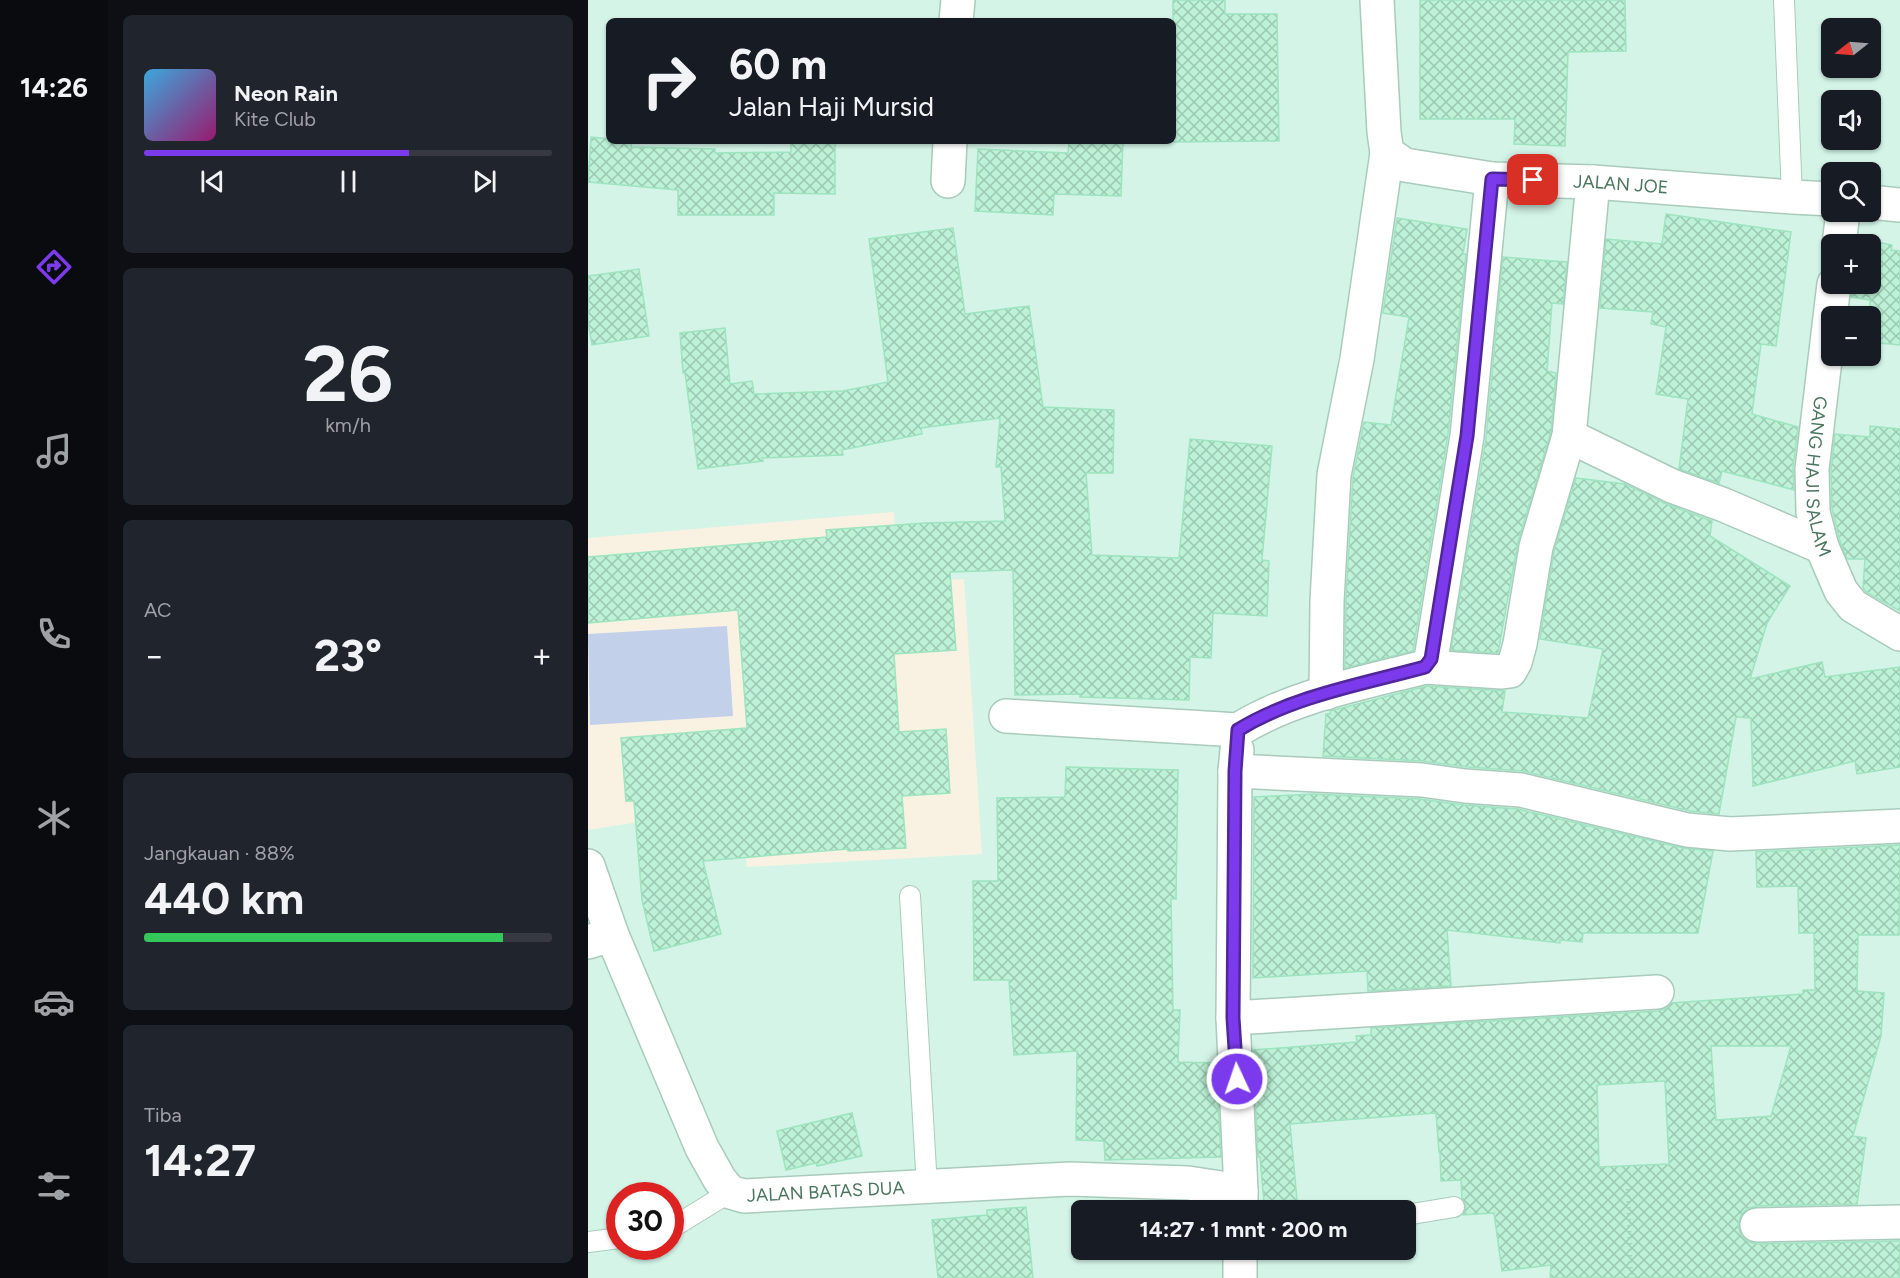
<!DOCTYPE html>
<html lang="id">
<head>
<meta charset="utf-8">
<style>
  :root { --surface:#171b24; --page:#20242c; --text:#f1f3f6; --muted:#9ea1a6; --line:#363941; --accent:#7c3aed }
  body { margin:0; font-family:Figtree,sans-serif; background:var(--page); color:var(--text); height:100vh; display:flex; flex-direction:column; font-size:22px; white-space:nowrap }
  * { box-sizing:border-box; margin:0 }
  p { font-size:20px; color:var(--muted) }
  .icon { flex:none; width:33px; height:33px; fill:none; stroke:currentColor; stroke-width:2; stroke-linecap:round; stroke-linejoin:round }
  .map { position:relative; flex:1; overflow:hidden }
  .details { display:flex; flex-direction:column; gap:15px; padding:15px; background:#0d0f14; width:480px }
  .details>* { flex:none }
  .banner { position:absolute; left:18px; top:18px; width:570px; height:126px; border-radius:9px; box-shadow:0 2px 4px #0004; background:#171b24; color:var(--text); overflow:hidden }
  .needle { width:39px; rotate:253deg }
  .tools { position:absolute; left:1233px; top:18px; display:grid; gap:12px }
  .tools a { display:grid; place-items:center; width:60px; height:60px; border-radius:9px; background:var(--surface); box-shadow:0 2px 4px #0004; font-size:30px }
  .speed { position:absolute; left:18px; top:1182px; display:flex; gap:12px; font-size:30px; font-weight:700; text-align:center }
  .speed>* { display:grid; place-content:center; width:78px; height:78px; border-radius:50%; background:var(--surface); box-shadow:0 2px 4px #0004; line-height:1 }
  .speed .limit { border:9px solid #d22; background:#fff; color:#111 }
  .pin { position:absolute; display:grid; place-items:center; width:51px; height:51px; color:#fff; margin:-26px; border-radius:12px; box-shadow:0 3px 9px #0006 }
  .me { position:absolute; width:66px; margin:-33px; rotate:357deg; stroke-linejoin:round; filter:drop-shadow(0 0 4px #0008) }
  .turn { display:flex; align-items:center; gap:21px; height:126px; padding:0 24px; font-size:27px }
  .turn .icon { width:78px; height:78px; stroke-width:2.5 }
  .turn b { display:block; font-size:42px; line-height:51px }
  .big { font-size:45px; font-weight:700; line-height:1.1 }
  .details .tile { flex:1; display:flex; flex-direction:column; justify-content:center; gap:9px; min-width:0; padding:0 21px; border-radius:9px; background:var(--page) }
  .details .dial { align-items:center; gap:0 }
  .dial b { font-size:78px; line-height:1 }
  .song { display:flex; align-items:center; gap:18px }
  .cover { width:72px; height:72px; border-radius:9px; background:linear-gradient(135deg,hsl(200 70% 55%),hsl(320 70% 35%)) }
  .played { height:6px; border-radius:3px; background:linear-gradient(90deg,var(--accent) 65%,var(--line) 65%) }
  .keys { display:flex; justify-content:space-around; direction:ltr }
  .heat { display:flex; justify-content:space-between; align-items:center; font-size:33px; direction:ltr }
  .charge { height:9px; border-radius:4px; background:linear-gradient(90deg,#34c759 88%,var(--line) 0) }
  .trip { position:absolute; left:483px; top:1200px; width:345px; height:60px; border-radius:9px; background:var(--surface); box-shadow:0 2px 4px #0004; font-weight:700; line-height:60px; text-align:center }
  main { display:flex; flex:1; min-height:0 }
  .tabs { display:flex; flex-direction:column; width:108px; justify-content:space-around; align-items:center; background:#090b0e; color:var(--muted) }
  .tabs .icon { width:42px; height:42px }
  .tabs .on { color:var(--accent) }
  .tabs b { font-size:27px; color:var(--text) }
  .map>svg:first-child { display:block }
  .residential { fill:#d4f4e8; fill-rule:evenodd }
  .education { fill:#f9f2e2 }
  .garden { fill:#c3d0ea }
  .building { fill:url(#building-cross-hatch); stroke:#9de4bf; stroke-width:1.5; fill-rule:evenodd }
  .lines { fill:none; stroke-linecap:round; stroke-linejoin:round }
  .service-casing { stroke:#a9cbbc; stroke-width:22 }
  .minor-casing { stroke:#a9cbbc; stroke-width:36 }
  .tertiary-casing { stroke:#a9cbbc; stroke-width:36 }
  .path { stroke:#a0d7ba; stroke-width:4; stroke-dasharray:1.5 4.5; stroke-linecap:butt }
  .service { stroke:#fff; stroke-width:20 }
  .minor { stroke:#fff; stroke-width:33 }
  .tertiary { stroke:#fff; stroke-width:33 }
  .route-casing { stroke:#51269a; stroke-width:15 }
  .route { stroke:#7c3aed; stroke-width:10 }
  .labels { text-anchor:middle; stroke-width:4.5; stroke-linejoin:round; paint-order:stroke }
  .street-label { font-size:18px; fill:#4a755e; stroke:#ecfff9 }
</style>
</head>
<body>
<main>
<nav class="tabs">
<b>14:26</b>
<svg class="icon on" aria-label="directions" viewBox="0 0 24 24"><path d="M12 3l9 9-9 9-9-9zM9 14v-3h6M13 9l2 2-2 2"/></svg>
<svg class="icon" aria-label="music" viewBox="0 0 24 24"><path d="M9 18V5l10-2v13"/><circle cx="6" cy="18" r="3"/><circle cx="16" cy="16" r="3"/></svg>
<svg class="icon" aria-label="phone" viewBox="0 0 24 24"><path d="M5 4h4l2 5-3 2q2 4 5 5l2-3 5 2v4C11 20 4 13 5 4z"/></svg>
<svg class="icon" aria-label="climate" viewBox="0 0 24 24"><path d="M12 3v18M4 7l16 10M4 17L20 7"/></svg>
<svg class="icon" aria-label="car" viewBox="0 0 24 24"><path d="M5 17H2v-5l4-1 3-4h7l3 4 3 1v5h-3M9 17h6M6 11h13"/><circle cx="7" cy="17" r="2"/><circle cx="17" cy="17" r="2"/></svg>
<svg class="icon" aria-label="filters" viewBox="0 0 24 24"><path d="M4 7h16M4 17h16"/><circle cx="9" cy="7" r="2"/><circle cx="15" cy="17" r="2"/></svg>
</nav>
<section class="details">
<div class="tile">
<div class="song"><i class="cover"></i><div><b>Neon Rain</b><p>Kite Club</p></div></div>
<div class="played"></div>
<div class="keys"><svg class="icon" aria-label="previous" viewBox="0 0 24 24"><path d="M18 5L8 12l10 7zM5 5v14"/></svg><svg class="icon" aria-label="pause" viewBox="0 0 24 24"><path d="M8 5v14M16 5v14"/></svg><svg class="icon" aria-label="next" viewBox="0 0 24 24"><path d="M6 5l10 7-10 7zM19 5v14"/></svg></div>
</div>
<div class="tile dial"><b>26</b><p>km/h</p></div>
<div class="tile"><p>AC</p>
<div class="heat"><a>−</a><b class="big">23°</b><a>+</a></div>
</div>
<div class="tile"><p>Jangkauan · 88%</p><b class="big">440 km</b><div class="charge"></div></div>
<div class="tile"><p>Tiba</p><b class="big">14:27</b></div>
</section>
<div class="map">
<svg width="1312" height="1278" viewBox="0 0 1312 1278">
  <defs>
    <pattern id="building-cross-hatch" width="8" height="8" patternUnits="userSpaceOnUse" patternTransform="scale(1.5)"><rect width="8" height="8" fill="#bdf2d7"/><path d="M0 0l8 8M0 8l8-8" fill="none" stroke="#9cc9b2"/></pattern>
  </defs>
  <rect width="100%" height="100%" fill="#e5fcf5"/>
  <path class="residential" d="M0,0h1312v1278h-1312zM21,21h564v120h-564zM1244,28h38v40h-38zM1244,100h38v40h-38zM1244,172h38v40h-38zM1244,244h38v40h-38zM1244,316h38v40h-38zM32,1196h50v50h-50zM494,1210h324v40h-324z"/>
  <polygon class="education" points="306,512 310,583 376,579 394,854 159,867 152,806 0,830 0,538"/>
  <polygon class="garden" points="139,626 145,716 2,725 0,634"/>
  <g class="building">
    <polygon points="585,0 637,0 637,14 689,14 691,141 585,142"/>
    <polygon points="832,0 1037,0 1038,51 980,52 977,146 926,144 927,119 832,119"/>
    <polygon points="3,137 21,139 21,141 44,141 43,147 127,149 127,153 203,152 203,142 247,142 247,194 186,193 186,215 90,215 90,190 0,182"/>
    <polygon points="481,141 535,141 533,196 466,194 465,215 387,211 390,149 480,153"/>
    <polygon points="1078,214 1203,232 1188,346 1173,344 1164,414 1210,427 1205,467 1206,490 1134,471 1131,483 1091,469 1100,399 1068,394 1078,327 1063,324 1065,312 1012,308 1018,239 1074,244"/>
    <polygon points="809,218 879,229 875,254 878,254 860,434 825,651 757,668 758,599 765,477 776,422 803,425 821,317 795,313"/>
    <polygon points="365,228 377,314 441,306 455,407 526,410 525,473 498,473 504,555 591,558 602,439 684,446 674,560 681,561 679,616 625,613 623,658 602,657 601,700 492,697 492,694 427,695 425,570 362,572 368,650 306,654 311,732 358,729 362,793 314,796 318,848 260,851 260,849 115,861 133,934 66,951 54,900 46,801 38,801 33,738 159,728 150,610 0,623 0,557 239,537 238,530 337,523 417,521 413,467 408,467 412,418 333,428 334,434 254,450 255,455 174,458 175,461 110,469 97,373 95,373 92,333 137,328 142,384 164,381 166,394 255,391 300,382 281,239"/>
    <polygon points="1271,238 1304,245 1303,250 1312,251 1312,345 1282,342 1282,300 1263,297 1264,284 1282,284 1282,244 1270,244"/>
    <polygon points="915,257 979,262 975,304 964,303 959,371 968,373 963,432 930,542 910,653 863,650 898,439"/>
    <polygon points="51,269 61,336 4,345 0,322 0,276"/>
    <polygon points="1282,426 1312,429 1312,611 1278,592 1275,588 1277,559 1259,559 1252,541 1244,509 1243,470 1247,434 1282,437"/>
    <polygon points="988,478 1037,484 1076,503 1124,521 1122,536 1202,586 1179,623 1162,679 1234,662 1237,677 1312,667 1312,767 1269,774 1267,761 1165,786 1163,718 1148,717 1131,814 1102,811 935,771 879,767 835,761 735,756 738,714 742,714 742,711 839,686 917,691 914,712 1000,718 1015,649 952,639 966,551"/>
    <polygon points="478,767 590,770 588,899 583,899 585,1010 592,1010 590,1062 628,1063 633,1157 517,1160 516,1141 488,1140 489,1051 426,1055 421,980 386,980 385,881 410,881 409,798 477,797"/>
    <polygon points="725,794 832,799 876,805 930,809 1095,848 1125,851 1110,933 995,933 994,942 972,940 972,943 859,930 863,986 780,991 779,971 665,978 666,797"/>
    <path d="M1312,845l-1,90h-41l-1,56 27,2 -3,43 -28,100 13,2 -9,66 -101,2 -9,3 -6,6 -3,10 3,10 8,7 8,2 143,-3 -1,37h-349l1,-13 -49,6 -8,-58 -31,2 3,-9 -4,-8 -1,-18 -20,1 -1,-29h-1l-3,-39 -146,11 7,76 -33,3 -4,-46h-2l-5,-107 104,-8 -1,-6 15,-1v-7l287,-17 9,-3 4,-5 132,-9v-4h12l-1,-57h-15l-1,-47 -41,1 -1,-35zM1123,1046h80l-20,70 -55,4zM1077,1081l4,83 -70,3 -2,-82z"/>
    <polygon points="264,1113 274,1156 229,1166 228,1163 198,1170 189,1131"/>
    <polygon points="438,1207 445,1278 350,1278 344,1220 399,1215 399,1210"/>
  </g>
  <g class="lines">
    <g class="service-casing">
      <g id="service">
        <polyline points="1196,0 1204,197"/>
        <polyline points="322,896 339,1187"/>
        <polyline points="818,1215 866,1207"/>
        <polyline points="82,1229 142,1192"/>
        <polyline points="0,1242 32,1238"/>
      </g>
    </g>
    <g class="minor-casing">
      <g id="minor">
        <polyline points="368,21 370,0"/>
        <polyline points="360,181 362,141"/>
        <polyline points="1251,244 1255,212"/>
        <path id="s1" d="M1246,284l-22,185 1,43 9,35 19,44 12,15 47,28"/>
        <polyline points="981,436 1084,486 1136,505 1234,547"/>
        <polyline points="837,667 914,672 922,671 927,662 932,644 948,547 981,436 1005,182"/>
        <polyline points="738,693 739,601 746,475 769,359 799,153"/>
        <polyline points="418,716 650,730"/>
        <path d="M650,730c54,-34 125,-47 187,-63l6,-8 36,-223 25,-257"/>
        <polyline points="649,750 647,771 645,1018 653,1191"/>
        <polyline points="647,771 834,780 877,786 933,790 1099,830 1142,834 1312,826"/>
        <polyline points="0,942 24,935"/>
        <polyline points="645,1018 1069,992"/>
        <polyline points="1169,1225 1312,1222"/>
      </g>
    </g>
    <g class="tertiary-casing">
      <g id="tertiary">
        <path id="s2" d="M789,0l7,132 3,21 18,12 87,14 101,3 199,15 40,2"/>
        <polyline points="1282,202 1312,205"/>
        <path id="s3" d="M0,866l24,69 90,213 18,32 10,12 14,4 326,-17 118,4 53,8v19"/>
        <polyline points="652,1278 652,1250"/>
      </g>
    </g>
    <polyline class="path" points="1040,1189 1043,1278"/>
    <use href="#service" class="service"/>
    <use href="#minor" class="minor"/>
    <use href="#tertiary" class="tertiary"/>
  </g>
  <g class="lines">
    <g class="route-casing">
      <path id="route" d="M649,1079l-4,-61 2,-247 3,-41c55,-34 125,-46 187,-63l6,-8 36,-223 25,-257 41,1"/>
    </g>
    <use href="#route" class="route"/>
  </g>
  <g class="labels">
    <g class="street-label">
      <text dy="6" stroke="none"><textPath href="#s2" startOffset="392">JALAN JOE</textPath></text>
      <text dy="6" stroke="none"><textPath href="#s1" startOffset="194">GANG HAJI SALAM</textPath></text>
      <text dy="6" stroke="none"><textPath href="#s3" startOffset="453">JALAN BATAS DUA</textPath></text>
    </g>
  </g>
</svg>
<div class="tools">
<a><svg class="needle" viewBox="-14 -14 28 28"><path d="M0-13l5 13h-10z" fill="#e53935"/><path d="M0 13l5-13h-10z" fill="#9ea1a6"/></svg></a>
<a><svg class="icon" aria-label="sound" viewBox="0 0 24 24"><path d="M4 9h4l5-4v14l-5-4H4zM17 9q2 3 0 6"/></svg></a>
<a><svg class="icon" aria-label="search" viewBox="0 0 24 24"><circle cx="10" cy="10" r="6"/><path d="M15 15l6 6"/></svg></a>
<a>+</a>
<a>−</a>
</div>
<div class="speed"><div class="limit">30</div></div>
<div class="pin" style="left:945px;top:180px;background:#d93025"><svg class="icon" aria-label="arrive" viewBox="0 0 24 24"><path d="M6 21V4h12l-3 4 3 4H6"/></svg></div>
<svg class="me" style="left:649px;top:1079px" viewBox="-20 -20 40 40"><circle r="17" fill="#7c3aed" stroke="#fff" stroke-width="3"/><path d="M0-11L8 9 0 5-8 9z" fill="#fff"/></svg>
<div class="trip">14:27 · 1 mnt · 200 m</div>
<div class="banner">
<div class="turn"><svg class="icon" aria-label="right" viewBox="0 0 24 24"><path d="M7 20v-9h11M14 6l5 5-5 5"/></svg><div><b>60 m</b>Jalan Haji Mursid</div></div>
</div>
</div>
</main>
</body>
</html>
